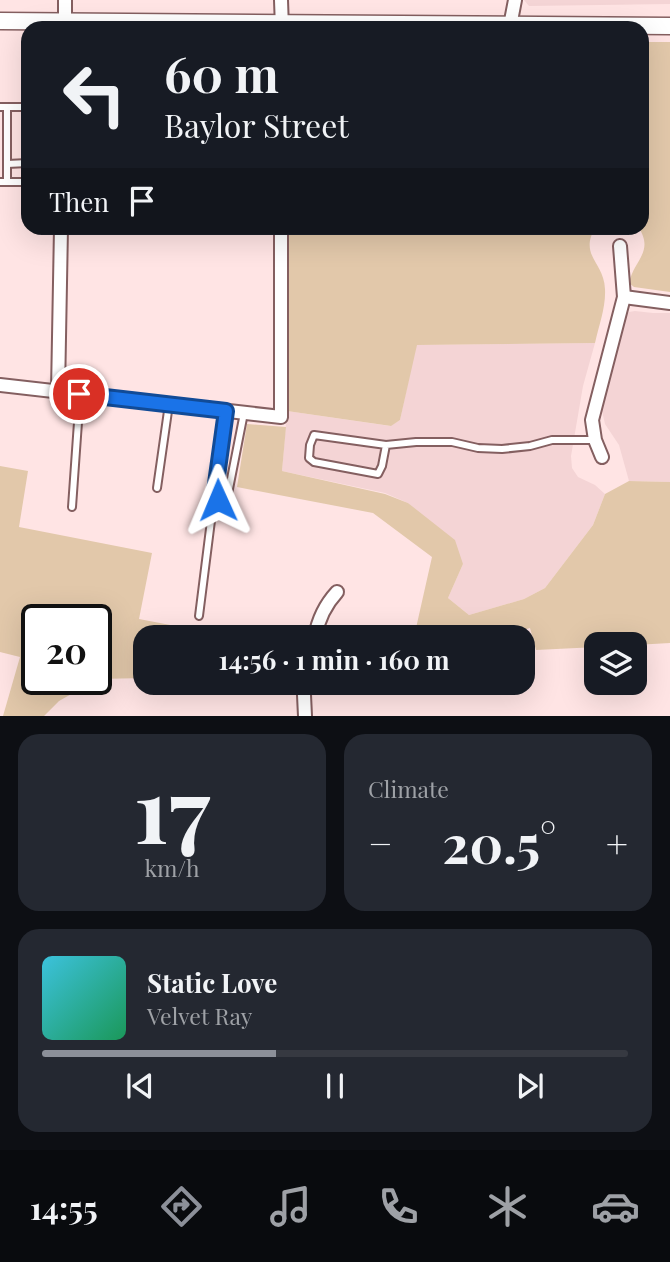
<!DOCTYPE html>
<html lang="en">
<head>
<meta charset="utf-8">
<style>
  :root { --surface:#171b24; --page:#242831; --text:#f1f3f6; --muted:#9ea1a6; --line:#363941; --accent:#8c9099 }
  body { margin:0; font-family:"Playfair Display",serif; background:var(--page); color:var(--text); height:100vh; display:flex; flex-direction:column; font-size:26px; white-space:nowrap }
  * { box-sizing:border-box; margin:0 }
  p { font-size:23px; color:var(--muted) }
  .icon { flex:none; width:38px; height:38px; fill:none; stroke:currentColor; stroke-width:2; stroke-linecap:round; stroke-linejoin:round }
  .map { position:relative; height:716px; overflow:hidden }
  .drawer { display:flex; flex-direction:column; gap:18px; padding:18px; background:#0d0f14; flex:1 }
  .drawer>* { flex:none }
  .top-card { position:absolute; left:21px; top:21px; width:628px; height:214px; border-radius:21px; box-shadow:0 7px 28px #0002; background:#171b24; color:var(--text); overflow:hidden }
  .tools { position:absolute; left:584px; top:632px; display:grid; gap:14px }
  .tools a { display:grid; place-items:center; width:63px; height:63px; border-radius:14px; background:var(--surface); box-shadow:0 7px 28px #0002; font-size:35px }
  .speed { position:absolute; left:21px; top:604px; display:flex; gap:14px; font-size:35px; font-weight:700; text-align:center }
  .speed>* { display:grid; place-content:center; width:91px; height:91px; border-radius:50%; background:var(--surface); box-shadow:0 7px 28px #0002; line-height:1 }
  .speed .limit { border:4px solid #111; border-radius:10px; background:#fff; color:#111 }
  .pin { position:absolute; display:grid; place-items:center; width:60px; height:60px; color:#fff; margin:-30px; border:4px solid #fff; border-radius:50%; box-shadow:0 2px 7px #0007 }
  .me { position:absolute; width:77px; margin:-38px; rotate:359deg; stroke-linejoin:round; filter:drop-shadow(0 0 5px #0008) }
  .turn { display:flex; align-items:center; gap:24px; height:147px; padding:0 28px; font-size:32px }
  .turn .icon { width:91px; height:91px; stroke-width:2.5 }
  .turn b { display:block; font-size:49px; line-height:60px }
  .then { display:flex; align-items:center; height:66px; padding:0 28px; background:#0003; gap:14px; font-size:26px }
  .big { font-size:52px; font-weight:700; line-height:1.1 }
  .drawer .tile { flex:1; display:flex; flex-direction:column; justify-content:center; gap:10px; min-width:0; padding:0 24px; border-radius:21px; background:var(--page) }
  .drawer .dial { align-items:center; gap:0 }
  .dial b { font-size:91px; line-height:1 }
  .song { display:flex; align-items:center; gap:21px }
  .cover { width:84px; height:84px; border-radius:10px; background:linear-gradient(135deg,hsl(190 70% 55%),hsl(150 70% 35%)) }
  .played { height:7px; border-radius:4px; background:linear-gradient(90deg,var(--accent) 40%,var(--line) 40%) }
  .keys { display:flex; justify-content:space-around; direction:ltr }
  .heat { display:flex; justify-content:space-between; align-items:center; font-size:38px; direction:ltr }
  .drawer .tiles { flex:1; display:grid; gap:18px; grid-template-columns:1fr 1fr }
  .tile:last-child { grid-column:span 2 }
  .trip { position:absolute; left:133px; top:625px; width:402px; height:70px; border-radius:21px; background:var(--surface); box-shadow:0 7px 28px #0002; font-weight:700; line-height:70px; text-align:center }
  .menu { display:flex; height:112px; justify-content:space-around; align-items:center; background:#090b0e; color:var(--muted) }
  .menu .icon { width:49px; height:49px }
  .menu .on { color:var(--accent) }
  .menu b { font-size:32px; color:var(--text) }
  .map>svg:first-child { display:block }
  .built { fill:#f4d4d5 }
  .green { fill:#e2c8aa; fill-rule:evenodd }
  .lines { fill:none; stroke-linecap:round; stroke-linejoin:round }
  .lane-casing { stroke:#845f60; stroke-width:10 }
  .street-casing { stroke:#845f60; stroke-width:16 }
  .secondary-casing { stroke:#845f60; stroke-width:19 }
  .lane { stroke:#fff; stroke-width:6 }
  .street { stroke:#fff; stroke-width:12 }
  .secondary { stroke:#fff; stroke-width:16 }
  .route-casing { stroke:#114b97; stroke-width:18 }
  .route { stroke:#1a73e8; stroke-width:12 }
</style>
</head>
<body>
<div class="map">
<svg width="670" height="716" viewBox="0 0 670 716">
  <rect width="100%" height="100%" fill="#ffe4e4"/>
  <g class="built">
    <polygon points="524,0 670,0 670,4 529,6"/>
    <polygon points="635,311 653,313 670,313 670,482 629,481 619,445 605,424 602,411 603,390 624,318 629,312"/>
    <polygon points="595,343 583,386 571,456 572,468 578,477 595,485 605,494 593,525 545,588 524,599 469,615 448,598 463,564 408,503 385,493 282,471 287,411 390,426 400,420 416,345"/>
  </g>
  <g class="green">
    <path d="M642,42h28v250l-36,-5 -5,-4c5,-23 25,-31 10,-55h3z"/>
    <path d="M287,228h308c-16,28 9,34 10,61 1,18 -6,36 -10,54l-178,2 -17,75 -9,6 -104,-15z"/>
    <polygon points="247,424 286,427 282,471 385,494 408,503 455,540 463,564 448,598 469,615 524,599 545,588 593,525 605,494 629,481 670,482 670,643 635,645 597,644 597,647 536,650 530,628 502,637 414,637 432,557 373,513 237,487"/>
    <path d="M0,466l28,5 -9,56 133,26 -13,66 94,18h-88v41l-47,1 -39,22 -15,15h-41l17,-59 -20,-5zM37,620h59v59h-59z"/>
  </g>
  <g class="lines">
    <g class="lane-casing">
      <g id="lane">
        <polyline points="0,107 28,107"/>
        <polyline points="7,107 7,182"/>
        <polyline points="7,164 28,163"/>
        <polyline points="0,182 28,182"/>
        <polyline points="386,445 382,466 378,474 314,462 309,458 310,445 314,435 386,445 416,442 452,442 478,448 502,449 530,446 552,440 595,440"/>
        <polyline points="157,488 169,404"/>
        <polyline points="214,498 223,499 228,494 244,413"/>
        <polyline points="72,507 80,394"/>
        <polyline points="199,616 217,473 226,411"/>
      </g>
    </g>
    <g class="street-casing">
      <g id="street">
        <polyline points="281,0 282,28"/>
        <polyline points="510,26 515,0"/>
        <polyline points="65,28 65,0"/>
        <polyline points="624,297 670,303"/>
        <polyline points="0,385 281,417 281,228"/>
        <polyline points="58,392 61,228"/>
        <polyline points="602,457 595,440 592,420 624,297 620,246"/>
        <path d="M315,637c3,-17 10,-32 22,-45"/>
        <polyline points="305,716 304,695 306,682"/>
      </g>
    </g>
    <g class="secondary-casing">
      <polyline id="secondary" points="0,21 670,26"/>
    </g>
    <use href="#lane" class="lane"/>
    <use href="#street" class="street"/>
    <use href="#secondary" class="secondary"/>
  </g>
  <g class="lines">
    <g class="route-casing">
      <polyline id="route" points="79,394 226,411 214,498 218,500"/>
    </g>
    <use href="#route" class="route"/>
  </g>
</svg>
<div class="tools">
<a><svg class="icon" aria-label="layers" viewBox="0 0 24 24"><path d="M12 4l9 5-9 5-9-5zM3 14l9 5 9-5"/></svg></a>
</div>
<div class="speed"><div class="limit">20</div></div>
<div class="pin" style="left:79px;top:394px;background:#d93025"><svg class="icon" aria-label="arrive" viewBox="0 0 24 24"><path d="M6 21V4h12l-3 4 3 4H6"/></svg></div>
<svg class="me" style="left:218px;top:500px" viewBox="-20 -20 40 40"><path d="M0-17L14 15 0 8-14 15z" fill="#1a73e8" stroke="#fff" stroke-width="4"/></svg>
<div class="trip">14:56 · 1 min · 160 m</div>
<div class="top-card">
<div class="turn"><svg class="icon" aria-label="left" viewBox="0 0 24 24"><path d="M17 20v-9H6M10 6l-5 5 5 5"/></svg><div><b>60 m</b>Baylor Street</div></div>
<div class="then">Then<svg class="icon" aria-label="arrive" viewBox="0 0 24 24"><path d="M6 21V4h12l-3 4 3 4H6"/></svg></div>
</div>
</div>
<section class="drawer">
<div class="tiles">
<div class="tile dial"><b>17</b><p>km/h</p></div>
<div class="tile"><p>Climate</p>
<div class="heat"><a>−</a><b class="big">20.5°</b><a>+</a></div>
</div>
<div class="tile">
<div class="song"><i class="cover"></i><div><b>Static Love</b><p>Velvet Ray</p></div></div>
<div class="played"></div>
<div class="keys"><svg class="icon" aria-label="previous" viewBox="0 0 24 24"><path d="M18 5L8 12l10 7zM5 5v14"/></svg><svg class="icon" aria-label="pause" viewBox="0 0 24 24"><path d="M8 5v14M16 5v14"/></svg><svg class="icon" aria-label="next" viewBox="0 0 24 24"><path d="M6 5l10 7-10 7zM19 5v14"/></svg></div>
</div>
</div>
</section>
<nav class="menu">
<b>14:55</b>
<svg class="icon on" aria-label="directions" viewBox="0 0 24 24"><path d="M12 3l9 9-9 9-9-9zM9 14v-3h6M13 9l2 2-2 2"/></svg>
<svg class="icon" aria-label="music" viewBox="0 0 24 24"><path d="M9 18V5l10-2v13"/><circle cx="6" cy="18" r="3"/><circle cx="16" cy="16" r="3"/></svg>
<svg class="icon" aria-label="phone" viewBox="0 0 24 24"><path d="M5 4h4l2 5-3 2q2 4 5 5l2-3 5 2v4C11 20 4 13 5 4z"/></svg>
<svg class="icon" aria-label="climate" viewBox="0 0 24 24"><path d="M12 3v18M4 7l16 10M4 17L20 7"/></svg>
<svg class="icon" aria-label="car" viewBox="0 0 24 24"><path d="M5 17H2v-5l4-1 3-4h7l3 4 3 1v5h-3M9 17h6M6 11h13"/><circle cx="7" cy="17" r="2"/><circle cx="17" cy="17" r="2"/></svg>
</nav>
</body>
</html>
